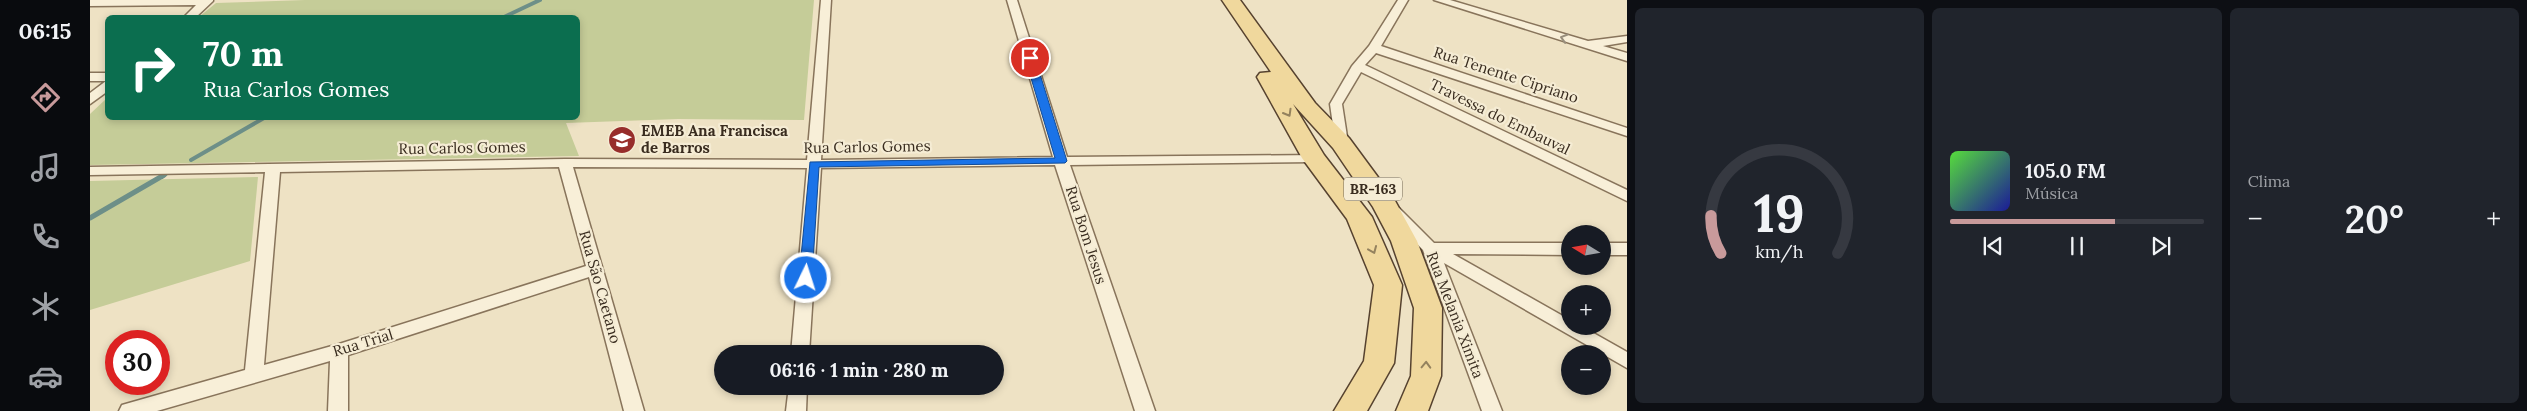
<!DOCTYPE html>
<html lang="pt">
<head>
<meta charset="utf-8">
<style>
  :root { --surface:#171b24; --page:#20242c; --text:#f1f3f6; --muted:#9ea1a6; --line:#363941; --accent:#c89a9b }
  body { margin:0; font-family:Lora,serif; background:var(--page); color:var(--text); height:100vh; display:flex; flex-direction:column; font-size:19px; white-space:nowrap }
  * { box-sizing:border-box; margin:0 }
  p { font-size:16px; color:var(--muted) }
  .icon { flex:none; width:28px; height:28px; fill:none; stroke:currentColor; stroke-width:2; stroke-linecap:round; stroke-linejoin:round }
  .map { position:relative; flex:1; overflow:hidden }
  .drawer { display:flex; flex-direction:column; gap:8px; padding:8px; background:#0d0f14; width:900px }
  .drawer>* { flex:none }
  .banner { position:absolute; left:15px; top:15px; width:475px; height:105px; border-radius:8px; box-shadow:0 2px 8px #0003; background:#0b6e4f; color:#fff; overflow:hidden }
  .needle { width:32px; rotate:281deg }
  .controls { position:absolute; left:1471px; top:225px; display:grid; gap:10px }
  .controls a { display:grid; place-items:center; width:50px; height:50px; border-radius:50%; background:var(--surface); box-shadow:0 2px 8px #0003; font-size:25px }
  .speed { position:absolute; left:15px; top:330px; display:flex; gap:10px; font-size:25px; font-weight:700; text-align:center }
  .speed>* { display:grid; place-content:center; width:65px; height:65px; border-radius:50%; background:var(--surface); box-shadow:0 2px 8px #0003; line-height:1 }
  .speed .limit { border:8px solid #d22; background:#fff; color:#111 }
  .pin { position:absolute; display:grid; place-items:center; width:42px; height:42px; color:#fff; margin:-21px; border:2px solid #fff; border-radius:50%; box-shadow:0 1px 5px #0007 }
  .me { position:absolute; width:55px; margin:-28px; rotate:4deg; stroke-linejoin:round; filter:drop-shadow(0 0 4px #0008) }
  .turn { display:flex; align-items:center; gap:18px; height:105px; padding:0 15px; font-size:22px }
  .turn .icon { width:65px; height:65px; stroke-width:2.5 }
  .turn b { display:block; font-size:35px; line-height:42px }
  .big { font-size:38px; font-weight:700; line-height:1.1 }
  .drawer .tile { flex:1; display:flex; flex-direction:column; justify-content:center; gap:8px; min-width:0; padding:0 18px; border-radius:8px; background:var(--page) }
  .drawer .dial { align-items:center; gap:0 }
  .dial svg { height:130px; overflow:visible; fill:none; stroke:var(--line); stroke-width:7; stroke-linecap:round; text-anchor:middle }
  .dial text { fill:var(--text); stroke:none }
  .song { display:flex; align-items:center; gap:15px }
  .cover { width:60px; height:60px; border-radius:8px; background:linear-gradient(135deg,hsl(110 70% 55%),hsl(240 70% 35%)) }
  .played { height:5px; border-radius:2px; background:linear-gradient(90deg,var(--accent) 65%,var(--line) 65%) }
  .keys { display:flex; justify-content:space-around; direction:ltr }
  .heat { display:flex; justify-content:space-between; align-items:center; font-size:28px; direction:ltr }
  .drawer .tiles { flex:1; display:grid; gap:8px; grid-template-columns:repeat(3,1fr) }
  .trip { position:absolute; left:624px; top:345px; width:290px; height:50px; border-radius:25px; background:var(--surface); box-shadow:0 2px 8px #0003; font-weight:700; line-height:50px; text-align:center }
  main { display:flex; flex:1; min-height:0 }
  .tab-bar { display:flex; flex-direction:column; width:90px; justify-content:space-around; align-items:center; background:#090b0e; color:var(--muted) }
  .tab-bar .icon { width:35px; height:35px }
  .tab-bar .current { color:var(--accent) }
  .tab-bar b { font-size:22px; color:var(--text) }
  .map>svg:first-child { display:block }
  .green { fill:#c5cc98 }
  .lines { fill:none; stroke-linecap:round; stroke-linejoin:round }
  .stream-far1 { stroke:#6d8f88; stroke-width:4 }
  .stream { stroke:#6d8f88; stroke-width:5 }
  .street-casing { stroke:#88745b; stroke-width:3 }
  .primary-casing { stroke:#56422f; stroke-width:3 }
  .street { fill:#f8efd8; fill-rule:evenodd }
  .primary { fill:#f0d89d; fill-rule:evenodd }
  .oneway { stroke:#988e7c }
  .oneway2 { stroke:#94825e }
  .route { fill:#1a73e8; stroke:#114b97 }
  .labels { text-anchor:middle; stroke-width:4.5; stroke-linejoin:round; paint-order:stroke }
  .shield { fill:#f5ecd4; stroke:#716655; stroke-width:1 }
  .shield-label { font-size:14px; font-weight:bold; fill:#392c1f }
  .street-label { font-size:15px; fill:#392c1f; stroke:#f5ecd4 }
  .poi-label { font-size:15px; font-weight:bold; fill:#392c1f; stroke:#f5ecd4; text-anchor:start }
</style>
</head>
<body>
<main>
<nav class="tab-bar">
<b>06:15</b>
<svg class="icon current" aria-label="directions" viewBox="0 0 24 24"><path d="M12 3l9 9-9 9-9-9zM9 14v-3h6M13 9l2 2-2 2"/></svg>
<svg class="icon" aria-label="music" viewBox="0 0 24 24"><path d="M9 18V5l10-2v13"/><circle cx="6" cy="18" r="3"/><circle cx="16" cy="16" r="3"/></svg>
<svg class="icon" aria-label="phone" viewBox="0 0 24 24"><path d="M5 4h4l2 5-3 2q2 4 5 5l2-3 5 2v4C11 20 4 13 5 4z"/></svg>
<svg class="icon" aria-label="climate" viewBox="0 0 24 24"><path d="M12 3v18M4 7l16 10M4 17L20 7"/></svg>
<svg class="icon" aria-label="car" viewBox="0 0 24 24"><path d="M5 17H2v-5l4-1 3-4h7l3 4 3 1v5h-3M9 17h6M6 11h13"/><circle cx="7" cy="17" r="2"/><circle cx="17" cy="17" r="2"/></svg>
</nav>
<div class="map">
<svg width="1537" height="411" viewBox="0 0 1537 411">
  <rect width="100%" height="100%" fill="#eee2c4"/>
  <g class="green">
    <polygon points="215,0 724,0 714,120 588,119 476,123 489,156 0,165 0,114 17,98 18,118 488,118 488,18 109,17 126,3"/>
    <polygon points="168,177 160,261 0,310 0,181"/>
  </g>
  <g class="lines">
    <g class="stream-far1">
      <polyline points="412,18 450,0"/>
      <polyline points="101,160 174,118"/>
      <polyline points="72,177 76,174"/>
    </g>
    <polyline class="stream" points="0,218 74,175"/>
    <g class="street-casing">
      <g id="street">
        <polygon points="0,0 123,0 123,1 105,18 93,18 106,5 0,6"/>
        <path d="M731,0h10l-10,160 232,-3 -46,-157h10l50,157 252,-2 2,3 -7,4 -244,3 85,246h-20l-80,-246 -234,3 -12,186h-18l16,-186 -234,-1 71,244h-20l-35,-134 -241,78v56h-20l2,-50 -173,50h-38l3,-6 7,-2 116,-33 20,-198 -175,3v-8l475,-8 242,1zM469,167l27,99 -247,78 -75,21 16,-193z"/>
        <polygon points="1308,0 1318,0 1291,46 1537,128 1537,136 1286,53 1275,65 1537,190 1537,201 1271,72 1252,104 1258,143 1251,147 1246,146 1240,104 1262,66 1279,46"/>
        <polygon points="1344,0 1360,0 1498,41 1537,36 1537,42 1513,46 1537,53 1537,61"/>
        <polygon points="0,73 18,73 18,91 0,104 0,93 16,81 0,81"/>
        <polygon points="1304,207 1309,208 1344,243 1480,243 1480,255 1363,254 1480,320 1480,326 1491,326 1537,352 1537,368 1354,263 1412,411 1392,411 1333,250 1299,216 1296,212"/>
        <rect x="1512" y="243" width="25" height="12"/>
        <polygon points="699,386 717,386 716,411 696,411"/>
      </g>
    </g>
    <g class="primary-casing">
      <polygon id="primary" points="1132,0 1150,0 1225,103 1259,138 1304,199 1327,241 1352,308 1351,376 1338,411 1306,411 1321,376 1324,308 1301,241 1283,207 1243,148 1203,104 1234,155 1282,217 1312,285 1304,363 1277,411 1244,411 1274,361 1284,285 1257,219 1212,158 1167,77 1170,73 1181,72"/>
    </g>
    <use href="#street" class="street"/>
    <use href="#primary" class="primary"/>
  </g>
  <defs><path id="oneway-chevron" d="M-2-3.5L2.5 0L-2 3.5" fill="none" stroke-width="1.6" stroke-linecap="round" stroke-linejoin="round" transform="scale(1.25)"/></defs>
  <use class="oneway" href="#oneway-chevron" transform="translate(1474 38) rotate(-163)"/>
  <g class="oneway2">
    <use href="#oneway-chevron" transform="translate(1198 113) rotate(60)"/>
    <use href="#oneway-chevron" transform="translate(1283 250) rotate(67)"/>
    <use href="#oneway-chevron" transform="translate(1336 365) rotate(-88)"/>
  </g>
  <polygon class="route" points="937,56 945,58 977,161 975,163 729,167 722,278 716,282 711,281 709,278 720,162 965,158 935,58"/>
  <defs>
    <g id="school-disc" transform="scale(1.4375)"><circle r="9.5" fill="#972d2b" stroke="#f5ecd4"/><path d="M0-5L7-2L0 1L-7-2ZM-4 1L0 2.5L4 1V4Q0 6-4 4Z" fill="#fff"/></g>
  </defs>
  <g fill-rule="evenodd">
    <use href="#school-disc" x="532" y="140"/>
  </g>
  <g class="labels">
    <rect class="shield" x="1254" y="177.5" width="58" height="23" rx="4"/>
    <g class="shield-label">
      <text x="1283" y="194">BR-163</text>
    </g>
    <g class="street-label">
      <text transform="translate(1416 75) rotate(18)" y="5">Rua Tenente Cipriano</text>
      <text transform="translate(1410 117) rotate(26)" y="5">Travessa do Embauval</text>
      <text transform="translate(777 147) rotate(-1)" y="5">Rua Carlos Gomes</text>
      <text transform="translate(372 148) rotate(-1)" y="5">Rua Carlos Gomes</text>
      <text transform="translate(996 235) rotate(72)" y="5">Rua Bom Jesus</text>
      <text transform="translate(510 287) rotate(74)" y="5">Rua São Caetano</text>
      <text transform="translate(1365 315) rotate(69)" y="5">Rua Melania Ximita</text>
      <text transform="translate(273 343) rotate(-17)" y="5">Rua Trial</text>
    </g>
    <g class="poi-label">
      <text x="551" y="136">EMEB Ana Francisca<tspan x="551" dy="17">de Barros</tspan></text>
    </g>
  </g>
</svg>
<div class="controls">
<a><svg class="needle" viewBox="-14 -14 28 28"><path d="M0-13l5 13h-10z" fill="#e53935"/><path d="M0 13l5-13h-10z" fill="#9ea1a6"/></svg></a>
<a>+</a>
<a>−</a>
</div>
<div class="speed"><div class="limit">30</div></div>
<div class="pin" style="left:940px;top:58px;background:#d93025"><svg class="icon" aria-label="arrive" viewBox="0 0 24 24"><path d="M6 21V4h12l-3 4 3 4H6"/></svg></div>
<svg class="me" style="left:716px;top:278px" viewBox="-20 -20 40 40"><circle r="17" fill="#1a73e8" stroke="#fff" stroke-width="3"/><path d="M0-11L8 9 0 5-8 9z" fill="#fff"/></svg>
<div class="trip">06:16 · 1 min · 280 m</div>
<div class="banner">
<div class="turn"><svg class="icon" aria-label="right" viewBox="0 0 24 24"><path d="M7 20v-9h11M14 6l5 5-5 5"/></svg><div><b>70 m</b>Rua Carlos Gomes</div></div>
</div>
</div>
<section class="drawer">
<div class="tiles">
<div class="tile dial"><svg viewBox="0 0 100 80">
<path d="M14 69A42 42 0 1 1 86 69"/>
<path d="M14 69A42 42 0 0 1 8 46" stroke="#c89a9b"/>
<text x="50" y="56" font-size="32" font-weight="700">19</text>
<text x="50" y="72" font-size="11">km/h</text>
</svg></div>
<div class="tile">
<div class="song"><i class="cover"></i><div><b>105.0 FM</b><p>Música</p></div></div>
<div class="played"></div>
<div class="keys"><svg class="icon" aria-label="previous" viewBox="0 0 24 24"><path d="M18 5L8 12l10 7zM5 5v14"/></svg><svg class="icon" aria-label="pause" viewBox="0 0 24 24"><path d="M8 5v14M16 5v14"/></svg><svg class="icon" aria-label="next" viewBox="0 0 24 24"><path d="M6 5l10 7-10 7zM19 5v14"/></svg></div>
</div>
<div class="tile"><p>Clima</p>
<div class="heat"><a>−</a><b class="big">20°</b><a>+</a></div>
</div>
</div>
</section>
</main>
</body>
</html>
